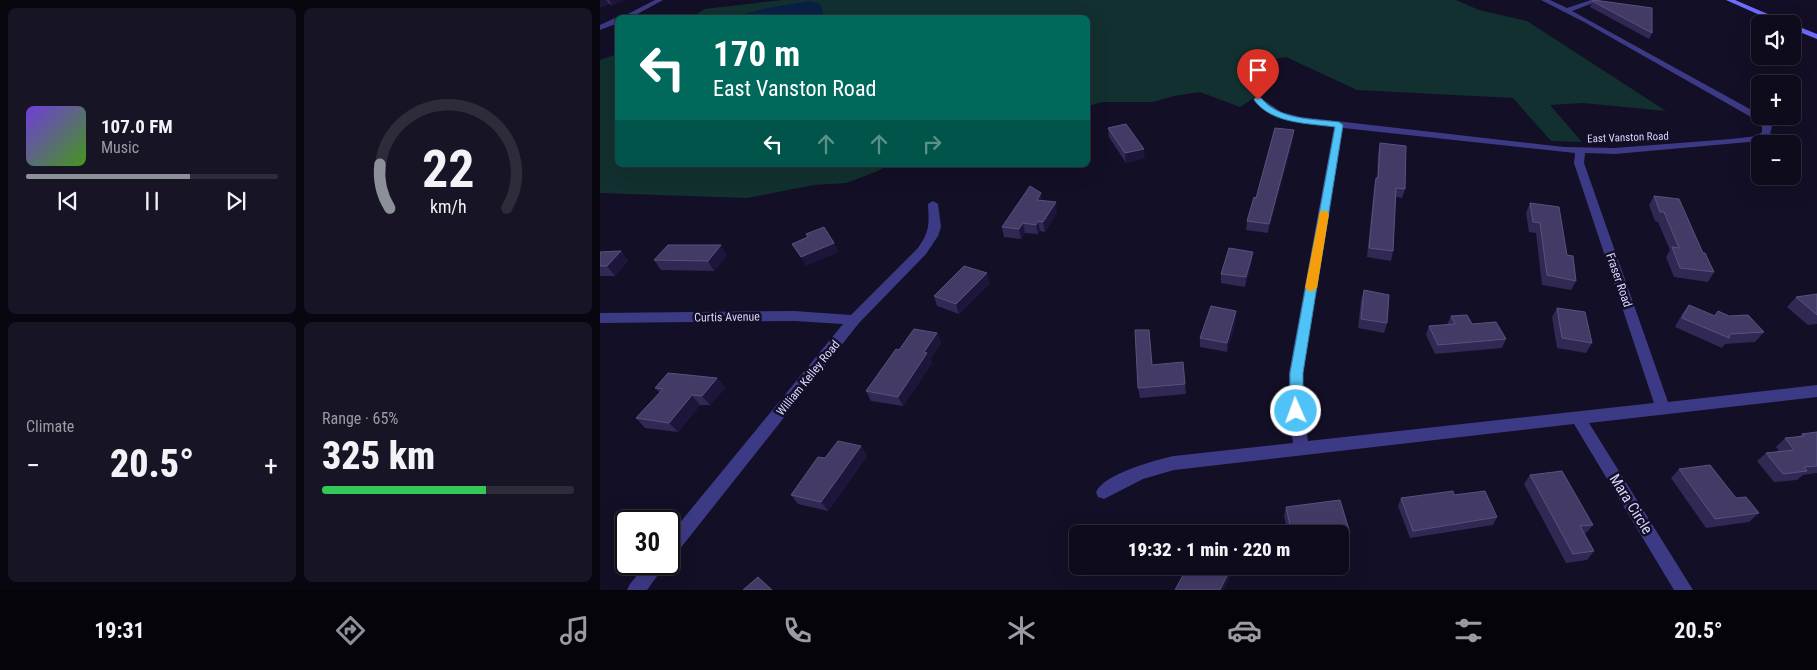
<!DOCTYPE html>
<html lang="en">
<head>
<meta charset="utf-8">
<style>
  :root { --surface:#0e0b1c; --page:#171425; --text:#f1f3f6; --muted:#9b9ba3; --line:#2e2b3b; --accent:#8c9099 }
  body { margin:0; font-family:"Roboto Condensed",sans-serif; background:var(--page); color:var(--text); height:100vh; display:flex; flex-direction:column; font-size:19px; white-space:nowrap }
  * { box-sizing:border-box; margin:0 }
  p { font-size:16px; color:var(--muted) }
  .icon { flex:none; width:28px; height:28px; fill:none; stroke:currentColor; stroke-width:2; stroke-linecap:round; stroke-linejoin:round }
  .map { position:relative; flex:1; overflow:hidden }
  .panel { display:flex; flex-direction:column; gap:8px; padding:8px; background:#08060f; width:600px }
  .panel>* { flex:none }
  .banner { position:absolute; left:15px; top:15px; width:475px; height:152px; border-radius:8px; box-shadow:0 5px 20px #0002,0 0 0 1px var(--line); background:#00695c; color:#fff; overflow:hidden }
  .controls { position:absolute; left:1151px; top:15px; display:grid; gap:10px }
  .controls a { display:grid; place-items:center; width:50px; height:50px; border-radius:8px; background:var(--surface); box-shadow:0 5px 20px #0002,0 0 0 1px var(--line); font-size:25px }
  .speed { position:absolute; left:15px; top:510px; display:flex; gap:10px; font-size:25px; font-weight:700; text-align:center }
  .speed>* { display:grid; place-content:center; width:65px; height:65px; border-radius:50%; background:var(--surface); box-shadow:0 5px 20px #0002,0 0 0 1px var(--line); line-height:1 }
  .speed .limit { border:2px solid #111; border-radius:8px; background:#fff; color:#111 }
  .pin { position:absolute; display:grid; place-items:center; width:42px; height:42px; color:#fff; margin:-51px -21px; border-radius:50% 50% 50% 0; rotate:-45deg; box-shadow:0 0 5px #0007 }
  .pin .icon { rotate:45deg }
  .me { position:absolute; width:55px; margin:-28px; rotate:358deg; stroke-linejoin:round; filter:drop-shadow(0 0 4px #0008) }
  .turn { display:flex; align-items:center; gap:18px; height:105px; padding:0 15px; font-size:22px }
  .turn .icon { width:65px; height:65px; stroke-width:2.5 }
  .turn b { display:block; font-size:35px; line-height:42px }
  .lanes { display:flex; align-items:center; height:48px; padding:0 15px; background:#0003; justify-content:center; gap:25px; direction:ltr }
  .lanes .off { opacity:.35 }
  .big { font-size:38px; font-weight:800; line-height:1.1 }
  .panel .tile { flex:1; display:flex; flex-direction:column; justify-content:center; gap:8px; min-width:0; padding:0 18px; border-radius:8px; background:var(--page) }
  .panel .dial { align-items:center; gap:0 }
  .dial svg { height:130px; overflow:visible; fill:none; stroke:var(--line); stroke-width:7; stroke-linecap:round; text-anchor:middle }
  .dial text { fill:var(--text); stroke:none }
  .song { display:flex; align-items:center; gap:15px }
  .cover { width:60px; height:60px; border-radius:8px; background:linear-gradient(135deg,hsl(260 70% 55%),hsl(100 70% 35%)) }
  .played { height:5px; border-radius:2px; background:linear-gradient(90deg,var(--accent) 65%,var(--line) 65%) }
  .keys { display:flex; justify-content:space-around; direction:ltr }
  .heat { display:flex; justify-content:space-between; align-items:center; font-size:28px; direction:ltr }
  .charge { height:8px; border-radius:4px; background:linear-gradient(90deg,#34c759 65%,var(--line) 0) }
  .panel .tiles { flex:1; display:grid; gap:8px; grid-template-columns:repeat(2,1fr) }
  .trip { position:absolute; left:469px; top:525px; width:280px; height:50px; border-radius:8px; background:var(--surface); box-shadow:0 5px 20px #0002,0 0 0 1px var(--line); font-weight:800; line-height:50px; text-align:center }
  .tabs { display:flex; height:80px; justify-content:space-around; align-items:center; background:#06040b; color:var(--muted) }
  .tabs .icon { width:35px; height:35px }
  .tabs .on { color:var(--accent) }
  .tabs b { font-size:22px; color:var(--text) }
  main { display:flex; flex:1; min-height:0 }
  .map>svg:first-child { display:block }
  .green { fill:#12302f }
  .water { fill:#0a1f44 }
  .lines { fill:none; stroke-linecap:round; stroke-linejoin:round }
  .street { fill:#3d3a85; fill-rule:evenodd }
  .secondary { fill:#6f6bff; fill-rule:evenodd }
  .wall { fill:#312854 }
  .shaded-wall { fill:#1d163a }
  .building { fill:#433a66; stroke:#5a527e }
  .route { fill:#4fc3f7; stroke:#337fa1 }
  .slow { fill:#f59e0b }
  .labels { text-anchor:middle; stroke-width:5; stroke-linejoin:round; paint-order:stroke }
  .far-street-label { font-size:11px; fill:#d9d4ff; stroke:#130f26 }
  .street-label { font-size:12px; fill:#d9d4ff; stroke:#130f26 }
  .near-street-label { font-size:15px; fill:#d9d4ff; stroke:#130f26 }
</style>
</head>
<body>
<main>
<section class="panel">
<div class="tiles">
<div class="tile">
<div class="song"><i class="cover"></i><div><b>107.0 FM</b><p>Music</p></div></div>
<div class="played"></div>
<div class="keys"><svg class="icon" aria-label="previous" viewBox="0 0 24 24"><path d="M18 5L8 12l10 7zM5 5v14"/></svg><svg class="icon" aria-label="pause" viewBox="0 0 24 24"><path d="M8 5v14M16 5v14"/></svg><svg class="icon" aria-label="next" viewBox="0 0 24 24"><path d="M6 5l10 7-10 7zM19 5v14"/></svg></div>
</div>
<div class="tile dial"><svg viewBox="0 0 100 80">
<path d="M14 69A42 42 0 1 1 86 69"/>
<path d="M14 69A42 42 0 0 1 8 42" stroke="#8c9099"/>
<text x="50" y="56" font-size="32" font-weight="700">22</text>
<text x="50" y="72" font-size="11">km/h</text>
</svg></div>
<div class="tile"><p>Climate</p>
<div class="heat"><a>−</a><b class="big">20.5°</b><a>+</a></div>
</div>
<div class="tile"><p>Range · 65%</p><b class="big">325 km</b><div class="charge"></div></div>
</div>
</section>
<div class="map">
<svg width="1217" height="590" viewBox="0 0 1217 590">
  <rect width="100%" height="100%" fill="#130f26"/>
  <g class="green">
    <polygon points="182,0 856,0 879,10 927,21 1066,111 983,103 950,105 982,142 951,141 913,98 757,90 686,57 663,61 656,71 655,97 640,107 600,92 574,96 553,102 503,102 488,106 488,18 90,18 105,9"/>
    <polygon points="17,54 18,165 288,165 278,171 246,183 214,185 147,198 0,193 0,60"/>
  </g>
  <polygon class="water" points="209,1 220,4 223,14 220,17 133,17 163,9"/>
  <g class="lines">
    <g class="street">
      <polygon points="55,0 63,0 30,18 20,18"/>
      <path d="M941,0h9l17,8 24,-8h10l-29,11 185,102 15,13 -2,9 -10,6 -145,13 -30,-1 -1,10 84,239 149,-17v12l-228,26 104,167h-19l-100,-166 -400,46 -31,9 -39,20 -6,-2 -2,-5c8,-18 59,-32 78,-36l119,-13 -4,-32v-38l45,-246c-28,-4 -62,-3 -80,-27l1,-2h6l20,14 20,5 263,30 51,1 116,-9 26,-3 5,-4v-5l-11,-10 -167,-95zM743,128l232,25 -1,10 80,240 -346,38 -5,-30v-38z"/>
      <polygon points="15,18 18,18 18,23 0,30 0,25"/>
      <path d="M333,201l5,3 3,23 -3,9 -12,18 -67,69 -184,232 -6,2v-21l174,-212 -49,-3 -194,2v-10l194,-2 57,4 67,-67c12,-17 11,-23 10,-44z"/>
      <polygon points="46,564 66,564 47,590 27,590 30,584"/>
    </g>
    <g class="secondary">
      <polygon points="1126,0 1135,0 1191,24 1180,24"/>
      <polygon points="1192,24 1217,34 1217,39 1192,29"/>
    </g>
  </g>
  <g class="wall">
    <polygon points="0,0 23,0 12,5 9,4"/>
    <polygon points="992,1 1052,33 1049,39 990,7"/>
    <polygon points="508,128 545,158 526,163 509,137"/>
    <polygon points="694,130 693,139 668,233 646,230 647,221 656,198"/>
    <polygon points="780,143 805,189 802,198 796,197 793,251 791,261 767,257 774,187 776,178 777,178 778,153"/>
    <polygon points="1054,196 1103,253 1114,272 1108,282 1074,277 1066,257 1070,250 1058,222 1055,221 1049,205"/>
    <polygon points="443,201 457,212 445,232 440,231 438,234 425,233 421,239 404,237 402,227"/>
    <polygon points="930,203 967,255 976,281 971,290 942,285 936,233 929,232 926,213"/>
    <polygon points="21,251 28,261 15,276 0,276 0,252"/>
    <polygon points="127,255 114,271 61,270 54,260"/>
    <polygon points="652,261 645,287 621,283 621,274"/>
    <polygon points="390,283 359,314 337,306 334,296"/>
    <polygon points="764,290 787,323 784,333 758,328 761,300"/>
    <polygon points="1217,294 1217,324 1208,325 1187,307 1196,297"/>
    <polygon points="1089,305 1114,316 1118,311 1164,332 1155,342 1125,344 1122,348 1075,327 1082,314"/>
    <polygon points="957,308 992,343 986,353 957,348 952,317"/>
    <polygon points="851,316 906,339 902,348 835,354 826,335 829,326 847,325"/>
    <polygon points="636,320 627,352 600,347 600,338"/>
    <polygon points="337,333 341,343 330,359 332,363 303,406 271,401 266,391 299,350"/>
    <polygon points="552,365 585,384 586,394 540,398 538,388"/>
    <polygon points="117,378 125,388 110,405 100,405 78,432 45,428 36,418 60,393 55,388"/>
    <polygon points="1217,432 1217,473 1203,475 1197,480 1174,482 1157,461 1166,453 1179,451 1176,447 1185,438 1198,437 1202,434"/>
    <polygon points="261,446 267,456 228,511 198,504 191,495 225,458"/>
    <polygon points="1079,469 1136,498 1159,513 1149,522 1106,528 1071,478"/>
    <polygon points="930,475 993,525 986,533 984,534 994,551 987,560 966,563 924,484"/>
    <polygon points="854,495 897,517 893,525 810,538 798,506 801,498"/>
    <polygon points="686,507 750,533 747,542 740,543 740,534 688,534 684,516"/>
    <polygon points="696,566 726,566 725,573 698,576"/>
  </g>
  <g class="shaded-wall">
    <polygon points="0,0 6,0 9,4 0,8"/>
    <polygon points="9,0 23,0 12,5"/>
    <polygon points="694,130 693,139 668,233 669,224"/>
    <polygon points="544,149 545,158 526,163 525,153"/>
    <polygon points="441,193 443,202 437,200"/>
    <polygon points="456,202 457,212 445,232 443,222"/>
    <polygon points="438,221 440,231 438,234 436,225"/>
    <polygon points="423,223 425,233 421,239 419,229"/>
    <polygon points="234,243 239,252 206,266 201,257"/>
    <polygon points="121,245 127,255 114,271 108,261"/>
    <polygon points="21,251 28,261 15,276 7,266"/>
    <polygon points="653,252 652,261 645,287 646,277"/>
    <polygon points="387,273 390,283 359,314 356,304"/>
    <polygon points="636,311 636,320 627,352 627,343"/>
    <polygon points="337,333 341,343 330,359 332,363 303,406 298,397 324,352"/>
    <polygon points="117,378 125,388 110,405 102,396"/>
    <polygon points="92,395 100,405 78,432 69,423"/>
    <polygon points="261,446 267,456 228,511 221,502"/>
    <polygon points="632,566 636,566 624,590 620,590"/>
  </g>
  <g class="building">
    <polygon points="994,0 1052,8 1052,33 992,1"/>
    <polygon points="526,124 544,149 525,153 508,128"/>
    <polygon points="675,128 694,130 669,224 647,221 654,197 656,198"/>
    <polygon points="780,143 806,146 805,189 796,188 793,251 769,248 776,178 778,178"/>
    <polygon points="430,186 441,193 437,200 456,202 443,222 438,221 436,225 423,223 419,229 402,227"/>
    <polygon points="1054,196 1079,199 1103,253 1105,253 1114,272 1080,268 1072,247 1079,248 1064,212 1060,212"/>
    <polygon points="930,203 959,207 967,255 973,256 976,281 947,275 940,223 933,222"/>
    <polygon points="224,227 234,243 201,257 192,244 208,237 206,234"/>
    <polygon points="68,245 121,245 108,261 54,260"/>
    <polygon points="629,248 653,252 646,277 621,274"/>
    <polygon points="21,251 7,266 0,266 0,252"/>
    <polygon points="364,266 387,273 356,304 334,296"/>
    <polygon points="764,290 789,295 787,323 761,319"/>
    <polygon points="1217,294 1217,315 1196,297"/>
    <polygon points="1089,305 1115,316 1118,311 1129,316 1148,315 1164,332 1130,334 1129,338 1082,318"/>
    <polygon points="611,306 636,311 627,343 600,338"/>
    <polygon points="957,308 985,312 992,343 962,338"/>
    <polygon points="867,315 872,324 896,322 906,339 838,345 829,326 855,324 851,316"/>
    <polygon points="314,329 337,333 324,352 327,353 298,397 266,391 296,349 299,350"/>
    <polygon points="535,330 549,330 552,365 583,362 585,384 538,388"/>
    <polygon points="68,373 117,378 102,396 92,395 69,423 36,418 63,389 55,388"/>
    <polygon points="1217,432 1217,466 1204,467 1207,471 1183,474 1166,453 1194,450 1185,438 1205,436 1202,434"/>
    <polygon points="238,441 261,446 221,502 191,495 218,457 225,458"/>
    <polygon points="1110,465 1136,498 1146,497 1159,513 1115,519 1079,469"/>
    <polygon points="962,471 993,525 980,526 994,551 973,554 930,475"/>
    <polygon points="853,491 854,495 885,491 897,517 813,531 801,498"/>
    <polygon points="740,500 750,533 740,534 692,534 686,507"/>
    <polygon points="588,566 632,566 620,590 575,590"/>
    <polygon points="699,566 713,566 700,568"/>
    <polygon points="158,577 172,590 143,590"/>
  </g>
  <path class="route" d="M655,98h6c18,22 52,21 78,24l4,3 -40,248v38l-2,4 -5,1 -4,-1 -2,-4v-38l45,-246c-28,-4 -63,-3 -81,-27z"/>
  <polygon class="slow" points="720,211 727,211 729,214 717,288 711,292 705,288"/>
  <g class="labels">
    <g class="far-street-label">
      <text transform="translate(1028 137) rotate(-2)" y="4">East Vanston Road</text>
    </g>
    <g class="street-label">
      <text transform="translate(1019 280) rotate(71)" y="4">Fraser Road</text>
      <text transform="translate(127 317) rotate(-1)" y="4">Curtis Avenue</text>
      <text transform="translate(208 378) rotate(-51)" y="4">William Kelley Road</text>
    </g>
    <g class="near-street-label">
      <text transform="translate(1031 504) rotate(58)" y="5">Mara Circle</text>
    </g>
  </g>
</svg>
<div class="controls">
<a><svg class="icon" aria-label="sound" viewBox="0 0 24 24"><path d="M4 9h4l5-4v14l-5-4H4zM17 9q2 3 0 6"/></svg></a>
<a>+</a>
<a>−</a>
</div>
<div class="speed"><div class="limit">30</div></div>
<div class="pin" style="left:658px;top:100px;background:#d93025"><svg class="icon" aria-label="arrive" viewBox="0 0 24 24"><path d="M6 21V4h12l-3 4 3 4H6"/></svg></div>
<svg class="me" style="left:696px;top:411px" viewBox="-20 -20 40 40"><circle r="17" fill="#4fc3f7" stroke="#fff" stroke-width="3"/><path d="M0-11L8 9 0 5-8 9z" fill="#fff"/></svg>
<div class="trip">19:32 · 1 min · 220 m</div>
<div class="banner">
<div class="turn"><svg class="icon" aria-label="left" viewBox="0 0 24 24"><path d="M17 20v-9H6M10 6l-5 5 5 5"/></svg><div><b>170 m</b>East Vanston Road</div></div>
<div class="lanes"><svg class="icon" aria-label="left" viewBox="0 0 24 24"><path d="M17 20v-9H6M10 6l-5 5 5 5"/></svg><svg class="icon off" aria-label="ahead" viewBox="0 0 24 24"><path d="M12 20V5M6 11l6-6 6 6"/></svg><svg class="icon off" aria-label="ahead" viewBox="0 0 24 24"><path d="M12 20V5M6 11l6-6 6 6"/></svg><svg class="icon off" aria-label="right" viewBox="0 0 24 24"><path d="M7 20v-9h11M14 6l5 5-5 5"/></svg></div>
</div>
</div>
</main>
<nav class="tabs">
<b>19:31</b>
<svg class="icon on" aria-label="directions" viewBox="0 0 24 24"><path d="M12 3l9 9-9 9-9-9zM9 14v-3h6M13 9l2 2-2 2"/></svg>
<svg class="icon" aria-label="music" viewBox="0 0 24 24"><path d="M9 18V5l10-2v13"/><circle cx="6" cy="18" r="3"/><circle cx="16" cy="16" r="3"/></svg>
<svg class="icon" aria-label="phone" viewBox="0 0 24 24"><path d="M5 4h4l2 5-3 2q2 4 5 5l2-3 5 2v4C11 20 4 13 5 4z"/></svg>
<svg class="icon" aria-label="climate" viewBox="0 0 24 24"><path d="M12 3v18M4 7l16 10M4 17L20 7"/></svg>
<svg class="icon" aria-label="car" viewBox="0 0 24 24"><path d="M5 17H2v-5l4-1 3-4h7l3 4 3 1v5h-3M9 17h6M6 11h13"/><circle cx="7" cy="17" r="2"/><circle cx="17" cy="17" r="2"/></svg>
<svg class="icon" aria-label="filters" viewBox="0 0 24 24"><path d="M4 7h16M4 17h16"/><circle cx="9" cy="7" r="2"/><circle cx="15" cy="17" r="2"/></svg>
<b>20.5°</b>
</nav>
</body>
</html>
